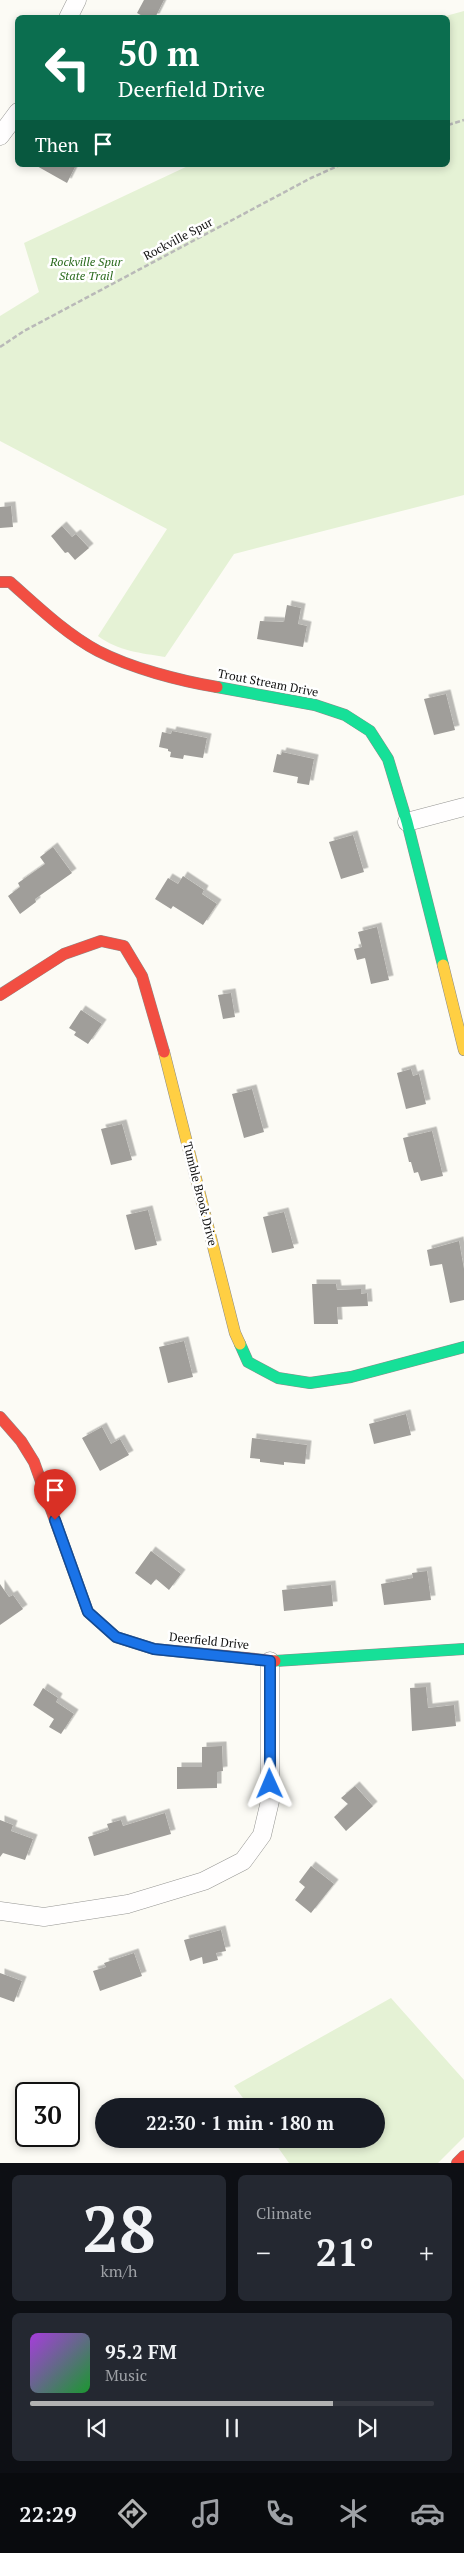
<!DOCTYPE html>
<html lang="en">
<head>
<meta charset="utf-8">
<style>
  :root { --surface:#171b24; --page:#242831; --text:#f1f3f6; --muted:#9ea1a6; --line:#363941; --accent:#b1b2b2 }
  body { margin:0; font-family:"PT Serif",serif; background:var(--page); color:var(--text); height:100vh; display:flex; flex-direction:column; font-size:19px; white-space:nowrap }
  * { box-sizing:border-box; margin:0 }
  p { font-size:16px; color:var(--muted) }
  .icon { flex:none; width:28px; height:28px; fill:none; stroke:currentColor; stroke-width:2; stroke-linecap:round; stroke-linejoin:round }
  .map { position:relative; height:2163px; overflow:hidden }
  .sheet { display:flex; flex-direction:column; gap:12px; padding:12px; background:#0d0f14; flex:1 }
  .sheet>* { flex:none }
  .banner { position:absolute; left:15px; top:15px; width:435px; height:152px; border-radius:8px; box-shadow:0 2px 8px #0003; background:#0b6e4f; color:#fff; overflow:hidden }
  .speed { position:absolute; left:15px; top:2082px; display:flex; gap:10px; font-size:25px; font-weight:700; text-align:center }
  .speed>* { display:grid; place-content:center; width:65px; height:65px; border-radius:50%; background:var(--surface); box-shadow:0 2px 8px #0003; line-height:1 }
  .speed .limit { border:2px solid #111; border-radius:8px; background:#fff; color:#111 }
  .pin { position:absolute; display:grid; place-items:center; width:42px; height:42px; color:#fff; margin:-51px -21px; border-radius:50% 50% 50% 0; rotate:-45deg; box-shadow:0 0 5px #0007 }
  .pin .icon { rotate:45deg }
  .me { position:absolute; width:55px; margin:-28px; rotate:359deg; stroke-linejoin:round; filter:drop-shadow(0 0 4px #0008) }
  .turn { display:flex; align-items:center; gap:18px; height:105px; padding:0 20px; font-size:22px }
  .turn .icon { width:65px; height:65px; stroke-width:2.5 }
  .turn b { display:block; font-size:35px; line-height:42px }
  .then { display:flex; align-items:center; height:48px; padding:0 20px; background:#0003; gap:10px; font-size:19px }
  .big { font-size:38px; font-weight:800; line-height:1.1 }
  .sheet .tile { flex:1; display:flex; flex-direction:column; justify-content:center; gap:8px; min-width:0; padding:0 18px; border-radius:8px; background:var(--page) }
  .sheet .dial { align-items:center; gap:0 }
  .dial b { font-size:65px; line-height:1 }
  .song { display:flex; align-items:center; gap:15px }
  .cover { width:60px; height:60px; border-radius:8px; background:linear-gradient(135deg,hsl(280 70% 55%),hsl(130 70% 35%)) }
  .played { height:5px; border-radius:2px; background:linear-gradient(90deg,var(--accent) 75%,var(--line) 75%) }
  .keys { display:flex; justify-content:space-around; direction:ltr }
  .heat { display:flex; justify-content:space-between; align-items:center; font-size:28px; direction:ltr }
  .sheet .tiles { flex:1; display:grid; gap:12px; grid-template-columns:1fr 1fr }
  .tile:last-child { grid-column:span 2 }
  .trip { position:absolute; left:95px; top:2098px; width:290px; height:50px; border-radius:25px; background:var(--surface); box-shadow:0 2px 8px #0003; font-weight:800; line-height:50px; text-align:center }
  .dock { display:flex; height:80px; justify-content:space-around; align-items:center; background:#090b0e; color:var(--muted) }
  .dock .icon { width:35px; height:35px }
  .dock .active { color:var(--accent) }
  .dock b { font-size:22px; color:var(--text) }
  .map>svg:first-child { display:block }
  .green { fill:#e5f2d5 }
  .building { fill:#a09e9a; filter:url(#shadow) }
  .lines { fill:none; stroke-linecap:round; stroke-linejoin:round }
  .street-casing { stroke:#969693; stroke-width:19 }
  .fast-casing { stroke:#8d8c8a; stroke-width:12 }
  .slow-casing { stroke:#8d8c8a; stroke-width:12 }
  .jam-casing { stroke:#8d8c8a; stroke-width:12 }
  .path { stroke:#b9b9b8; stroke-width:2.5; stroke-dasharray:5 2.5; stroke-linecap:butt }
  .street { stroke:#fffefe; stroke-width:18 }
  .fast { stroke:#16e098; stroke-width:11 }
  .slow { stroke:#ffcf43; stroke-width:11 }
  .jam { stroke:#f24e42; stroke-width:11 }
  .route-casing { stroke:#114b97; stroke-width:12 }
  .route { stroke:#1a73e8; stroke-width:9 }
  .labels { text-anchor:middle; stroke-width:5; stroke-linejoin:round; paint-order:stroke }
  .street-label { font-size:12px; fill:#101010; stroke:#fff }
  .park-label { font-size:12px; font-style:italic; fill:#2a6a1d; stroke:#fff }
</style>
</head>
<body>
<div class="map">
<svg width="464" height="2163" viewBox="0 0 464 2163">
  <defs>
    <filter id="shadow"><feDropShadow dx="4.5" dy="-4.5" stdDeviation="0" flood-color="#0004"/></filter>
  </defs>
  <rect width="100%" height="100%" fill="#fcfbf5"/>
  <g class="green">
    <path d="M464,11v484l-230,59 -69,103c-24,-4 -47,-6 -67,-21l69,-107 -167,-88v-125l39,-24 -15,-49 166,-78h258v-147l-6,-1z"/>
    <polygon points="391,1998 464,2080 464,2137 438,2163 289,2163 272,2139 376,2139 376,2106 249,2106 234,2086"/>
  </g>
  <g class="building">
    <polygon points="144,0 164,0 155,18 146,18 137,13"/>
    <polygon points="35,165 76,165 67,183"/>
    <polygon points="11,506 13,527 0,528 0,507"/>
    <polygon points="62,526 72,537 76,534 89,548 75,560 68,552 65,553 51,536"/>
    <polygon points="287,605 301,608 298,624 307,626 303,647 257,639 260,621 284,622"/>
    <polygon points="446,694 455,730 434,735 424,699"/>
    <polygon points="172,731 207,738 203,758 184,755 183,759 170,757 171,752 168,751 168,749 159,747 162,732 171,734"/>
    <polygon points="282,752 314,759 309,785 297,783 298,777 273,772 277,754 281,755"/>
    <polygon points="353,835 364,872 341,879 329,842"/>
    <polygon points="53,847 72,873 35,899 36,902 20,914 8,896 20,887 18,883 45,864 40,857"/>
    <polygon points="183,876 204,890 202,894 217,904 203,925 173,906 171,909 155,899 168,878 178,884"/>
    <polygon points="377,927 389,980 371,984 365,958 357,960 354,949 362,947 358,932"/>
    <polygon points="231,993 235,1017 223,1019 218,995"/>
    <polygon points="81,1010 102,1024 88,1044 74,1035 76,1032 69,1028"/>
    <polygon points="411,1069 413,1076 419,1074 426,1104 406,1109 397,1073"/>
    <polygon points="252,1089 264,1132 244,1138 232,1094"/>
    <polygon points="122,1124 132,1160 111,1165 101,1129"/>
    <polygon points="432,1131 443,1176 421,1181 418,1172 414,1173 411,1162 409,1162 403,1138"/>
    <polygon points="148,1210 157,1245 135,1250 126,1215"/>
    <polygon points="284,1212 294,1248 272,1253 263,1217"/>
    <polygon points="459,1241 464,1269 464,1300 450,1303 442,1264 430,1266 427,1250"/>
    <polygon points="312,1284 336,1284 337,1290 361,1289 361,1294 367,1293 368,1306 337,1307 338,1324 314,1324"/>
    <polygon points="184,1341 193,1377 168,1383 159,1347"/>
    <polygon points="406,1414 411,1435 374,1444 369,1424"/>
    <polygon points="102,1427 111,1444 120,1439 129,1455 100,1471 82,1438"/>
    <polygon points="252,1438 307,1445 305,1464 284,1462 284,1465 260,1462 260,1459 250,1458"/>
    <polygon points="151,1551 181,1574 169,1590 156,1579 151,1585 135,1573"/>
    <polygon points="427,1571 431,1600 384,1605 381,1584 413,1578 412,1573"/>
    <polygon points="0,1584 9,1597 13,1595 23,1609 0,1625"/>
    <polygon points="331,1585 333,1606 284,1611 282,1590"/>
    <polygon points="426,1687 428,1708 454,1705 456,1726 412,1731 410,1688"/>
    <polygon points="43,1688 58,1698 56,1702 74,1714 61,1734 49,1727 54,1719 33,1705"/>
    <polygon points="222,1746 223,1771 217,1772 217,1788 177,1789 177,1767 202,1767 202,1747"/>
    <polygon points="355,1786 373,1806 346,1831 334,1817 348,1804 341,1798"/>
    <polygon points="165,1813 171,1834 94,1856 88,1837 109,1830 107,1824 121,1820 123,1826"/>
    <polygon points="0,1820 13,1825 11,1831 33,1839 25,1860 3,1853 0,1857"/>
    <polygon points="311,1866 334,1884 311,1913 295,1900 305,1887 299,1882"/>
    <polygon points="221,1930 226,1951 216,1953 218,1960 203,1964 202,1957 190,1961 184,1940"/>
    <polygon points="134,1953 142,1976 100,1991 93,1971 106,1967 104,1963"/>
    <polygon points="0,1973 22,1981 14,2002 0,1997"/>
  </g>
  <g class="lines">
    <g class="street-casing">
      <g id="street">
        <polyline points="68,18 77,0"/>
        <polyline points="0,136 18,112"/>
        <polyline points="407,822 464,807"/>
        <polyline points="0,1911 44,1917 128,1904 204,1881 243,1861 262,1835 270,1801 270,1661"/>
      </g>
    </g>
    <g class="fast-casing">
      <g id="fast">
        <polyline points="217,687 315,705 345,715 370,731 388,759 407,822 443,965"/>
        <polyline points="240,1344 248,1362 278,1378 310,1383 351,1377 464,1347"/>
        <polyline points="275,1661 464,1649"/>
      </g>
    </g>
    <g class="slow-casing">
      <g id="slow">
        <polyline points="443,965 464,1050"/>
        <polyline points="164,1052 235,1333 240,1344"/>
      </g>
    </g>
    <g class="jam-casing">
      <g id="jam">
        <path d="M0,582h10c27,24 56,52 88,69 33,17 82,30 119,36"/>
        <polyline points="0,995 64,954 101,941 124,946 142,976 164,1052"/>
        <polyline points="0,1417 21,1441 34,1462 88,1612 116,1637 154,1649 275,1661"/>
        <polyline points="457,2163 464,2156"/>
      </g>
    </g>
    <g class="path">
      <polyline points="448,125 464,120"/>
      <polyline points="0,347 24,331 311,178 340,165"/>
    </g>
    <use href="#street" class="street"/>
    <use href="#fast" class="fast"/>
    <use href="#slow" class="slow"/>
    <use href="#jam" class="jam"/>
  </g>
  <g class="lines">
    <g class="route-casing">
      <polyline id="route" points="55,1520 88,1612 116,1637 154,1649 270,1661 270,1784"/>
    </g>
    <use href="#route" class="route"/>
  </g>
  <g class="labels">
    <g class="street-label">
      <text transform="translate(178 239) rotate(-28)" y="4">Rockville Spur</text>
      <text transform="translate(268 683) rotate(11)" y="4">Trout Stream Drive</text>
      <text transform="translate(200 1194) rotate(76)" y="4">Tumble Brook Drive</text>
      <text transform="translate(209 1641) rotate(6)" y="4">Deerfield Drive</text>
    </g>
    <g class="park-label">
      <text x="86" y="266">Rockville Spur<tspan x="86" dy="14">State Trail</tspan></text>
    </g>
  </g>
</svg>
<div class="speed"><div class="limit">30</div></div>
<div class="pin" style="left:55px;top:1520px;background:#d93025"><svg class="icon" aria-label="arrive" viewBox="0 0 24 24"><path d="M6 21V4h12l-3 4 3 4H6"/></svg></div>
<svg class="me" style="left:270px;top:1784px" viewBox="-20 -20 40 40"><path d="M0-17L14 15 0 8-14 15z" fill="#1a73e8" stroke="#fff" stroke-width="4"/></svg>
<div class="trip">22:30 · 1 min · 180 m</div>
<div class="banner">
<div class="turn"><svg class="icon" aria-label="left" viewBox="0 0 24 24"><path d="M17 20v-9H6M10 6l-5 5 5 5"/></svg><div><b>50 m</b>Deerfield Drive</div></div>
<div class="then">Then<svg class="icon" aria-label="arrive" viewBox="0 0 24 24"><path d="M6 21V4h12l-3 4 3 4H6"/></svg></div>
</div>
</div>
<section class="sheet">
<div class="tiles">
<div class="tile dial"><b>28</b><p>km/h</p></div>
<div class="tile"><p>Climate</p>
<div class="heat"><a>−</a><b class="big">21°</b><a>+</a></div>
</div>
<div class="tile">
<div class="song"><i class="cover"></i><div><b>95.2 FM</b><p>Music</p></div></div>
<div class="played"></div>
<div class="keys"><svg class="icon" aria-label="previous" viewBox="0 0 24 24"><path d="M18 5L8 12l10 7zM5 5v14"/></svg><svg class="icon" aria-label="pause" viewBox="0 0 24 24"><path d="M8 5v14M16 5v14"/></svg><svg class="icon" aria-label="next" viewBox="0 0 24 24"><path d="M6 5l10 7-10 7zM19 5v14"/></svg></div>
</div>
</div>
</section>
<nav class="dock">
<b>22:29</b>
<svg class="icon active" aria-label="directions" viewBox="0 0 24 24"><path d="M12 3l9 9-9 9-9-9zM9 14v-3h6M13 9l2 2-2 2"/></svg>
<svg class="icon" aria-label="music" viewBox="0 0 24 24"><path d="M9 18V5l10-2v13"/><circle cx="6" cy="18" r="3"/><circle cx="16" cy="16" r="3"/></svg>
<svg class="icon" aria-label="phone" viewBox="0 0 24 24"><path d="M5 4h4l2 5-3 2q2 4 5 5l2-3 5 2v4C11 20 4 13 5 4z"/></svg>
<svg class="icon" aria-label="climate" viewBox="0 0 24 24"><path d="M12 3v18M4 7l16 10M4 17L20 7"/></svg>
<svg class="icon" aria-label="car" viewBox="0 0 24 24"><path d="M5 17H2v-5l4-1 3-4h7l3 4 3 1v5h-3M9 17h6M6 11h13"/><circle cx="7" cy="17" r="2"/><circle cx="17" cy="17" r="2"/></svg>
</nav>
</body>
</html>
